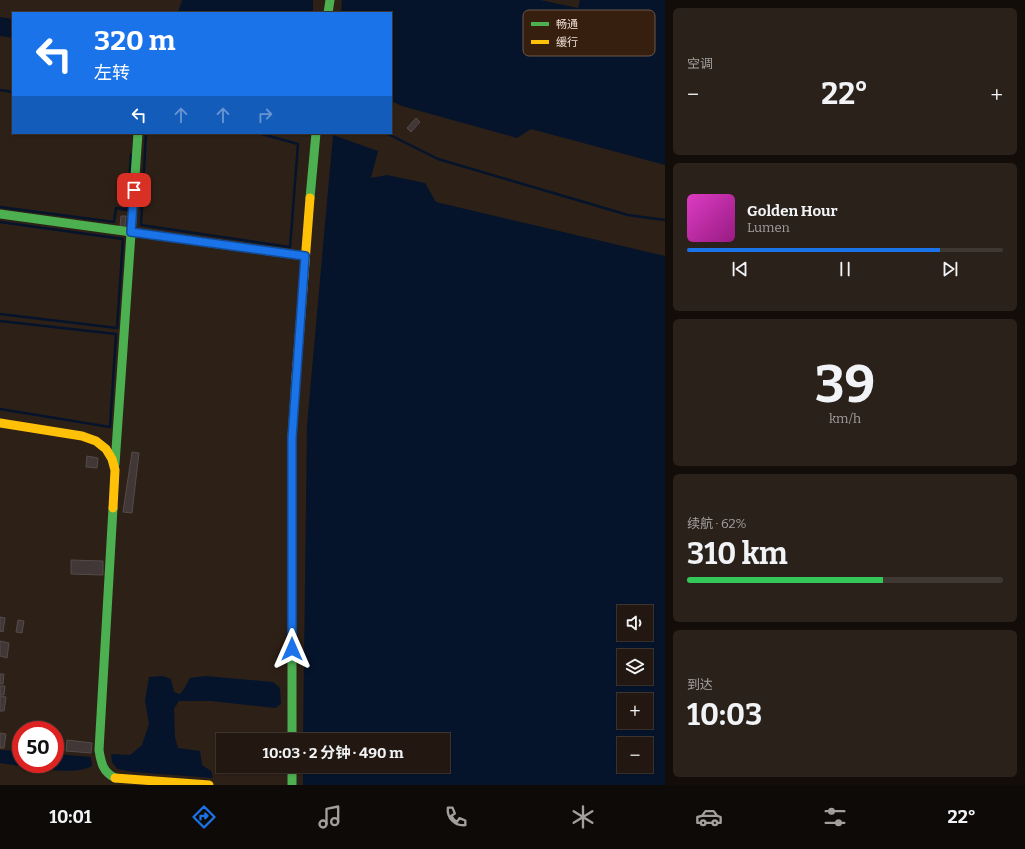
<!DOCTYPE html>
<html lang="zh">
<head>
<meta charset="utf-8">
<style>
  :root { --surface:#221811; --page:#2a211a; --text:#f1f3f6; --muted:#a2a09f; --line:#3f3731; --accent:#1a73e8 }
  body { margin:0; font-family:Bitter,"Noto Sans SC",serif; background:var(--page); color:var(--text); height:100vh; display:flex; flex-direction:column; font-size:15px; white-space:nowrap }
  * { box-sizing:border-box; margin:0 }
  p { font-size:13px; color:var(--muted) }
  .icon { flex:none; width:22px; height:22px; fill:none; stroke:currentColor; stroke-width:2; stroke-linecap:round; stroke-linejoin:round }
  .map { position:relative; flex:1; overflow:hidden }
  .sheet { display:flex; flex-direction:column; gap:8px; padding:8px; background:#130d09; width:360px }
  .sheet>* { flex:none }
  .hud { position:absolute; left:12px; top:12px; width:380px; height:122px; border-radius:0px; box-shadow:0 1px 3px #0004,0 0 0 1px var(--line); background:#1a73e8; color:#fff; overflow:hidden }
  .controls { position:absolute; left:617px; top:605px; display:grid; gap:8px }
  .controls a { display:grid; place-items:center; width:36px; height:36px; border-radius:0px; background:var(--surface); box-shadow:0 1px 3px #0004,0 0 0 1px var(--line); font-size:20px }
  .speed { position:absolute; left:12px; top:721px; display:flex; gap:8px; font-size:20px; font-weight:700; text-align:center }
  .speed>* { display:grid; place-content:center; width:52px; height:52px; border-radius:50%; background:var(--surface); box-shadow:0 1px 3px #0004,0 0 0 1px var(--line); line-height:1 }
  .speed .limit { border:6px solid #d22; background:#fff; color:#111 }
  .pin { position:absolute; display:grid; place-items:center; width:34px; height:34px; color:#fff; margin:-17px; border-radius:8px; box-shadow:0 2px 6px #0006 }
  .me { position:absolute; width:44px; margin:-22px; rotate:0deg; stroke-linejoin:round; filter:drop-shadow(0 0 3px #0008) }
  .turn { display:flex; align-items:center; gap:14px; height:84px; padding:0 16px; font-size:18px }
  .turn .icon { width:52px; height:52px; stroke-width:2.5 }
  .turn b { display:block; font-size:28px; line-height:34px }
  .lanes { display:flex; align-items:center; height:38px; padding:0 16px; background:#0003; justify-content:center; gap:20px; direction:ltr }
  .lanes .off { opacity:.35 }
  .big { font-size:30px; font-weight:700; line-height:1.1 }
  .sheet .widget { flex:1; display:flex; flex-direction:column; justify-content:center; gap:6px; min-width:0; padding:0 14px; border-radius:6px; background:var(--page) }
  .sheet .dial { align-items:center; gap:0 }
  .dial b { font-size:52px; line-height:1 }
  .song { display:flex; align-items:center; gap:12px }
  .cover { width:48px; height:48px; border-radius:6px; background:linear-gradient(135deg,hsl(310 70% 55%),hsl(310 70% 35%)) }
  .played { height:4px; border-radius:2px; background:linear-gradient(90deg,var(--accent) 80%,var(--line) 80%) }
  .keys { display:flex; justify-content:space-around; direction:ltr }
  .heat { display:flex; justify-content:space-between; align-items:center; font-size:22px; direction:ltr }
  .charge { height:6px; border-radius:3px; background:linear-gradient(90deg,#34c759 62%,var(--line) 0) }
  .trip { position:absolute; left:216px; top:733px; width:234px; height:40px; border-radius:0px; background:var(--surface); box-shadow:0 1px 3px #0004,0 0 0 1px var(--line); font-weight:700; line-height:40px; text-align:center }
  .tab-bar { display:flex; height:64px; justify-content:space-around; align-items:center; background:#0e0a07; color:var(--muted) }
  .tab-bar .icon { width:28px; height:28px }
  .tab-bar .selected { color:var(--accent) }
  .tab-bar b { font-size:18px; color:var(--text) }
  main { display:flex; flex:1; min-height:0 }
  .map>svg:first-child { display:block }
  .water { fill:#05142b; fill-rule:evenodd }
  .lines { fill:none; stroke-linecap:round; stroke-linejoin:round }
  .stream { stroke:#05142b; stroke-width:2.5 }
  .building { fill:#423737; stroke:#554b4a }
  .fast { stroke:#4caf50; stroke-width:9 }
  .slow { stroke:#ffc107; stroke-width:9 }
  .route-casing { stroke:#114b97; stroke-width:10 }
  .route { stroke:#1a73e8; stroke-width:7 }
  .key { fill:#361f0e; stroke:#6e594a; stroke-width:1 }
  .key-label { font-size:11px; fill:#efdfd5 }
</style>
</head>
<body>
<main>
<div class="map">
<svg width="665" height="785" viewBox="0 0 665 785">
  <rect width="100%" height="100%" fill="#2d2017"/>
  <g class="water">
    <polygon points="182,0 313,0 313,13 179,13 178,12"/>
    <polygon points="342,0 540,0 578,8 580,0 665,0 665,165 531,129 517,138 402,106 391,101 391,13 341,13"/>
    <polygon points="0,17 13,19 13,38 0,36"/>
    <path d="M333,135l45,16 -7,27 16,-3 38,8 11,19 229,54v529h-362v-19h140v-26h-140l4,-315zM624,612h22v22h-22zM624,656h22v22h-22zM624,700h22v22h-22zM624,744h22v22h-22z"/>
    <polygon points="163,676 171,679 174,692 180,694 184,689 190,678 205,676 273,682 280,688 281,704 275,708 211,701 179,701 174,709 175,737 178,748 200,751 202,765 211,771 213,778 133,772 117,769 112,762 111,754 130,755 142,745 149,724 145,701 149,677"/>
    <path d="M0,750l21,1v13h34v-10l36,3 1,9c-19,11 -70,0 -92,-3z"/>
  </g>
  <g class="lines">
    <g class="stream">
      <polyline points="0,90 13,92"/>
      <polyline points="146,133 141,225 290,247 298,144 258,133"/>
      <polyline points="386,133 438,159 628,215 665,220"/>
      <polyline points="0,207 114,222 116,208 127,210 131,155"/>
      <polyline points="0,222 123,239 117,328 0,314"/>
      <polyline points="0,321 116,334 110,427 0,409"/>
    </g>
  </g>
  <g class="building">
    <polygon points="416,118 420,122 411,132 407,128"/>
    <polygon points="121,216 126,216 125,227 120,227"/>
    <polygon points="132,452 139,453 132,513 123,512"/>
    <polygon points="87,456 98,458 97,468 86,467"/>
    <polygon points="71,560 103,561 103,575 71,574"/>
    <polygon points="0,617 5,618 3,632 0,631"/>
    <polygon points="18,620 24,621 22,633 16,632"/>
    <polygon points="0,641 9,643 7,658 0,656"/>
    <polygon points="0,674 4,674 3,684 0,684"/>
    <polygon points="0,686 5,686 4,695 0,695"/>
    <polygon points="0,696 6,697 4,711 0,711"/>
    <polygon points="0,733 6,734 4,748 0,748"/>
    <polygon points="67,740 92,743 91,753 66,751"/>
  </g>
  <g class="lines">
    <g class="fast">
      <polyline points="328,13 330,0"/>
      <polyline points="310,198 316,133"/>
      <polyline points="0,214 305,256"/>
      <polyline points="115,464 138,133"/>
      <path d="M113,508l-14,242c2,13 4,22 16,28"/>
      <polyline points="292,740 292,438 296,378"/>
      <polyline points="292,766 292,785"/>
    </g>
    <g class="slow">
      <polyline points="296,378 310,198"/>
      <polyline points="0,423 82,436 96,441 106,449 112,459 115,470 113,508"/>
      <polyline points="115,778 209,785"/>
    </g>
  </g>
  <g class="lines">
    <g class="route-casing">
      <polyline id="route" points="134,190 131,232 305,256 292,438 292,649"/>
    </g>
    <use href="#route" class="route"/>
  </g>
  <rect x="523" y="10" width="132" height="46" rx="6" class="key"/>
  <rect x="531" y="22" width="18" height="4" fill="#4caf50"/>
  <rect x="531" y="40" width="18" height="4" fill="#ffc107"/>
  <g class="key-label">
    <text x="556" y="28">畅通</text>
    <text x="556" y="46">缓行</text>
  </g>
</svg>
<div class="controls">
<a><svg class="icon" aria-label="sound" viewBox="0 0 24 24"><path d="M4 9h4l5-4v14l-5-4H4zM17 9q2 3 0 6"/></svg></a>
<a><svg class="icon" aria-label="layers" viewBox="0 0 24 24"><path d="M12 4l9 5-9 5-9-5zM3 14l9 5 9-5"/></svg></a>
<a>+</a>
<a>−</a>
</div>
<div class="speed"><div class="limit">50</div></div>
<div class="pin" style="left:134px;top:190px;background:#d93025"><svg class="icon" aria-label="arrive" viewBox="0 0 24 24"><path d="M6 21V4h12l-3 4 3 4H6"/></svg></div>
<svg class="me" style="left:292px;top:649px" viewBox="-20 -20 40 40"><path d="M0-17L14 15 0 8-14 15z" fill="#1a73e8" stroke="#fff" stroke-width="4"/></svg>
<div class="trip">10:03 · 2 分钟 · 490 m</div>
<div class="hud">
<div class="turn"><svg class="icon" aria-label="left" viewBox="0 0 24 24"><path d="M17 20v-9H6M10 6l-5 5 5 5"/></svg><div><b>320 m</b>左转</div></div>
<div class="lanes"><svg class="icon" aria-label="left" viewBox="0 0 24 24"><path d="M17 20v-9H6M10 6l-5 5 5 5"/></svg><svg class="icon off" aria-label="ahead" viewBox="0 0 24 24"><path d="M12 20V5M6 11l6-6 6 6"/></svg><svg class="icon off" aria-label="ahead" viewBox="0 0 24 24"><path d="M12 20V5M6 11l6-6 6 6"/></svg><svg class="icon off" aria-label="right" viewBox="0 0 24 24"><path d="M7 20v-9h11M14 6l5 5-5 5"/></svg></div>
</div>
</div>
<section class="sheet">
<div class="widget"><p>空调</p>
<div class="heat"><a>−</a><b class="big">22°</b><a>+</a></div>
</div>
<div class="widget">
<div class="song"><i class="cover"></i><div><b>Golden Hour</b><p>Lumen</p></div></div>
<div class="played"></div>
<div class="keys"><svg class="icon" aria-label="previous" viewBox="0 0 24 24"><path d="M18 5L8 12l10 7zM5 5v14"/></svg><svg class="icon" aria-label="pause" viewBox="0 0 24 24"><path d="M8 5v14M16 5v14"/></svg><svg class="icon" aria-label="next" viewBox="0 0 24 24"><path d="M6 5l10 7-10 7zM19 5v14"/></svg></div>
</div>
<div class="widget dial"><b>39</b><p>km/h</p></div>
<div class="widget"><p>续航 · 62%</p><b class="big">310 km</b><div class="charge"></div></div>
<div class="widget"><p>到达</p><b class="big">10:03</b></div>
</section>
</main>
<nav class="tab-bar">
<b>10:01</b>
<svg class="icon selected" aria-label="directions" viewBox="0 0 24 24"><path d="M12 3l9 9-9 9-9-9zM9 14v-3h6M13 9l2 2-2 2"/></svg>
<svg class="icon" aria-label="music" viewBox="0 0 24 24"><path d="M9 18V5l10-2v13"/><circle cx="6" cy="18" r="3"/><circle cx="16" cy="16" r="3"/></svg>
<svg class="icon" aria-label="phone" viewBox="0 0 24 24"><path d="M5 4h4l2 5-3 2q2 4 5 5l2-3 5 2v4C11 20 4 13 5 4z"/></svg>
<svg class="icon" aria-label="climate" viewBox="0 0 24 24"><path d="M12 3v18M4 7l16 10M4 17L20 7"/></svg>
<svg class="icon" aria-label="car" viewBox="0 0 24 24"><path d="M5 17H2v-5l4-1 3-4h7l3 4 3 1v5h-3M9 17h6M6 11h13"/><circle cx="7" cy="17" r="2"/><circle cx="17" cy="17" r="2"/></svg>
<svg class="icon" aria-label="filters" viewBox="0 0 24 24"><path d="M4 7h16M4 17h16"/><circle cx="9" cy="7" r="2"/><circle cx="15" cy="17" r="2"/></svg>
<b>22°</b>
</nav>
</body>
</html>
